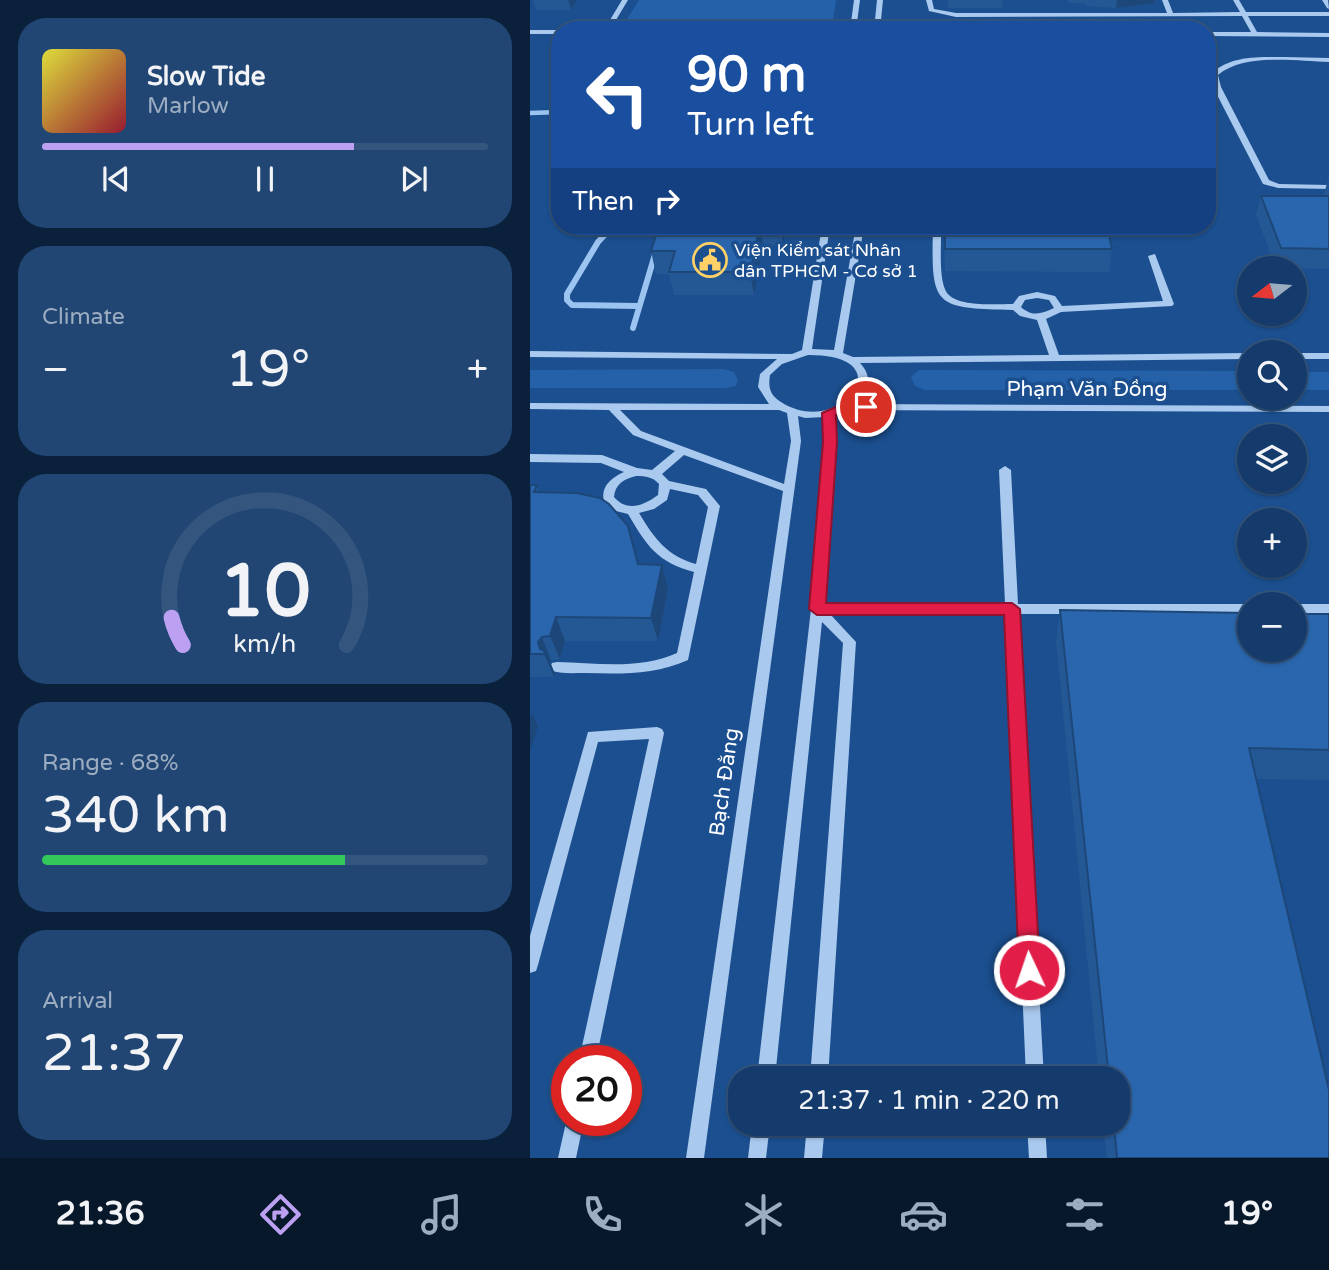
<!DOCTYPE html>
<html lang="en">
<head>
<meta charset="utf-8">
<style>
  :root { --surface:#143b6b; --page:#214673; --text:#f1f3f6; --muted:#9dadc1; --line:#33557e; --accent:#bca0f2 }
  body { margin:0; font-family:"Varela Round",sans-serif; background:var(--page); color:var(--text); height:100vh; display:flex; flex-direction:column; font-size:26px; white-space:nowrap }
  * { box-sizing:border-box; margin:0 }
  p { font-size:23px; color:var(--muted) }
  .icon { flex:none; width:38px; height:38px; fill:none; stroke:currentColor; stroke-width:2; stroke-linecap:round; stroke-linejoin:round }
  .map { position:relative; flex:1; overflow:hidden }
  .side { display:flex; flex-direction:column; gap:18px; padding:18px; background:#0b203b; width:530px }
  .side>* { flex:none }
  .top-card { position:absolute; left:21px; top:21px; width:665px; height:214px; border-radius:28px; box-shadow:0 2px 5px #0004,0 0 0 2px var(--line); background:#1a4fa0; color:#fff; overflow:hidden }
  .needle { width:46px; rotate:254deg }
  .controls { position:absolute; left:707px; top:256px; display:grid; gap:14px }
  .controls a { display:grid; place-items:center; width:70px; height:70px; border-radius:50%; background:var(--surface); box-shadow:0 2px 5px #0004,0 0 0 2px var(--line); font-size:35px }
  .speed { position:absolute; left:21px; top:1045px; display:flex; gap:14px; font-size:35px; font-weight:700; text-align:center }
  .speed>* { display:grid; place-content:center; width:91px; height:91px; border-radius:50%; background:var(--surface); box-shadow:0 2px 5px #0004,0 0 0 2px var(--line); line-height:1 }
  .speed .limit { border:10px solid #d22; background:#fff; color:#111 }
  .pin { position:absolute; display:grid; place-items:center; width:60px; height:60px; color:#fff; margin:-30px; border:4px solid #fff; border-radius:50%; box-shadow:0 2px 7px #0007 }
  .me { position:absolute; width:77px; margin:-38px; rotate:357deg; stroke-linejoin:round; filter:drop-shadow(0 0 5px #0008) }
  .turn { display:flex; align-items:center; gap:24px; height:147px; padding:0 21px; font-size:32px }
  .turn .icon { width:91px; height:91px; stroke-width:2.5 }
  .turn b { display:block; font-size:49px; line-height:60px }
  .then { display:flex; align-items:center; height:66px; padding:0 21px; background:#0003; gap:14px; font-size:26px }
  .big { font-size:52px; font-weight:600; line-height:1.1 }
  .side .widget { flex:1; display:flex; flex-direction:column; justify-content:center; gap:10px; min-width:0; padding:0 24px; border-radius:28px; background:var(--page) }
  .side .dial { align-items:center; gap:0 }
  .dial svg { height:182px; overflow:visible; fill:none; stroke:var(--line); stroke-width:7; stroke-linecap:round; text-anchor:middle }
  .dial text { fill:var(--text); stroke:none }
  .song { display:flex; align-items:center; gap:21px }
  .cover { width:84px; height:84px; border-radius:10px; background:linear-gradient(135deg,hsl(60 70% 55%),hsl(350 70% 35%)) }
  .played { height:7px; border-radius:4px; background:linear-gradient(90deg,var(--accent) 70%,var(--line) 70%) }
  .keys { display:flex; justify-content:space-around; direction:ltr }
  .heat { display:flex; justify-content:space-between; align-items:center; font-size:38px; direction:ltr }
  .charge { height:10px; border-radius:5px; background:linear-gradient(90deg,#34c759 68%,var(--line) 0) }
  .trip { position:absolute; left:198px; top:1066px; width:402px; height:70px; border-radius:28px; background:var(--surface); box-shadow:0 2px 5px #0004,0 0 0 2px var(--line); font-weight:600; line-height:70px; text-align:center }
  .tabs { display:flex; height:112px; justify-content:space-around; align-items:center; background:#08182b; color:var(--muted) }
  .tabs .icon { width:49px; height:49px }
  .tabs .selected { color:var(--accent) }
  .tabs b { font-size:32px; color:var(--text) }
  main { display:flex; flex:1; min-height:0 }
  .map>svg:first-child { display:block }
  .green { fill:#2461a8 }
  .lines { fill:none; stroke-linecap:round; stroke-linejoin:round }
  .stream-far1 { stroke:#9cc4f0; stroke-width:4.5 }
  .stream { stroke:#9cc4f0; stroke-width:6 }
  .minor { fill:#a9c9ee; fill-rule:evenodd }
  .wall { fill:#245895 }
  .shaded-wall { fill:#1d4779 }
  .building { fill:#2a66ad; stroke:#1d4779; stroke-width:2 }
  .route { fill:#e11d48; stroke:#92132f; stroke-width:2 }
  .labels { text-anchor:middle; stroke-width:7; stroke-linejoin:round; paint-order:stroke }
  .far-poi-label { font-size:18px; fill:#fff; stroke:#1b4f8f; text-anchor:start }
  .street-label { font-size:21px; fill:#fff; stroke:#1b4f8f }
</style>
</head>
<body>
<main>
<section class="side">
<div class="widget">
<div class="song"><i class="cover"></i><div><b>Slow Tide</b><p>Marlow</p></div></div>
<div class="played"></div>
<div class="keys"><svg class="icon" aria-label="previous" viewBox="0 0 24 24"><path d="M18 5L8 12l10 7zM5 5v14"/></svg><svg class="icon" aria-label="pause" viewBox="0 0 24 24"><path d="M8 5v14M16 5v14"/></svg><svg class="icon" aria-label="next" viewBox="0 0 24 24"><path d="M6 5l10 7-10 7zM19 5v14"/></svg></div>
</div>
<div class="widget"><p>Climate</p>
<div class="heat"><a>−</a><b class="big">19°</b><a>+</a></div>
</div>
<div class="widget dial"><svg viewBox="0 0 100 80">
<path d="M14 69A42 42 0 1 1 86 69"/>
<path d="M14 69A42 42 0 0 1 9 57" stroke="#bca0f2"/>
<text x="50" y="56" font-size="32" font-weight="700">10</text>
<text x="50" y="72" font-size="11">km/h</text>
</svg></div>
<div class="widget"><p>Range · 68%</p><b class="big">340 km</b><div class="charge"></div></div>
<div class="widget"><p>Arrival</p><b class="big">21:37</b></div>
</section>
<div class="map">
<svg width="799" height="1158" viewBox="0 0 799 1158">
  <rect width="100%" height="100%" fill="#1b4f8f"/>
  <g class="green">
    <polygon points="109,0 306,0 303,20 297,23 94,24"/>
    <polygon points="193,369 204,372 208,380 206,386 196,388 0,388 0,370"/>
    <polygon points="389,370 719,371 719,390 395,390 385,386 381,377"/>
    <rect x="765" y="372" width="34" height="18"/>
  </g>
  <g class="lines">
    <polyline class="stream-far1" points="0,113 30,112"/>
    <g class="stream">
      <polyline points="83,226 68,242 37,294 37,300 42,305 108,306"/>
      <polyline points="103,328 126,251"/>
    </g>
    <g class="minor">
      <polygon points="92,0 98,0 80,30 74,30"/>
      <polygon points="324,0 330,0 326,30 320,30"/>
      <polygon points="347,0 353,0 350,30 344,30"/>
      <polygon points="396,0 402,0 404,9 426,13 637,13 632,0 638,0 643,13 710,12 703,0 709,0 716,12 799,12 799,16 718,16 727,32 799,33 799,37 677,36 677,32 721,32 712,16 426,17 399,11"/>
      <polygon points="792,0 798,0 799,9 797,8"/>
      <rect x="0" y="30" width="30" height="4"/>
      <path d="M755,57l44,1v4c-33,-1 -85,-9 -111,13l3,12 48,93 10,4 50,1v4l-51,-1 -15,-4 -50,-97 -2,-13c19,-19 49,-17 74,-17z"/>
      <path d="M292,226h8l-18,123 22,1 22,-124h8l-21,127 10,4 196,-2 -12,-35 -17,-4 -7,-6c-80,-2 -82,-3 -80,-84h8c1,16 -4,58 8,69 12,12 48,9 64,9l6,-8 18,-4 18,4 7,10 101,-5 -15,-45 7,-2 19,50 -2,2 -111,6 -15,7 13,36 190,-2v6l-389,4c13,14 10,28 -4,41l473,2v6l-484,-2 -11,5 1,27 -11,162h181l-6,-134 6,-4 6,4 7,134h231v10h-231l26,464h-18l-20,-464h-176l26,28 -28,436h-18l33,-435 -21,-21 -47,456h-18l54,-469 14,-167 -1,-25 -19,1 -7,-2 3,25 -97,717h-18l97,-667 -99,-36 -22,19 7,7 37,8 14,17 -32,154c-33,15 -67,14 -103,13 -11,0 -22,1 -33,-2l-2,-4 2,-4 5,-1c39,1 83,8 120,-9l17,-81c-37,-10 -47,-26 -66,-58l-12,-3 -12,-10c-4,-14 8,-24 20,-29l-23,-9 -71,-1v-8l72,1 35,13 15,2 23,-19 -42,-16 -24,-25 -79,-1v-6l239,1 -11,-17 2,-13 17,-15 -247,-2v-6l262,3 10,-4zM507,298l12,2 5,8c-13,6 -22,9 -33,-1l4,-7zM278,355c98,-1 32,85 -27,47 -11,-7 -13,-14 -11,-27l12,-11zM90,410h159l8,3 4,28 -7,43 -143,-53zM106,476c10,0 17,1 23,8l-1,11c-15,11 -31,17 -44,2 1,-13 10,-18 22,-21zM140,489l28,6 10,12 -12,57c-29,-8 -42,-26 -57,-51l15,-4 13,-9z"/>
      <rect x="765" y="353" width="34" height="6"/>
      <rect x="765" y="604" width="34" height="10"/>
      <polygon points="127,727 132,729 134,733 66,1060 49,1060 119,739 68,742 8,965 6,971 0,973 0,936 58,732"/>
      <polygon points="37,1118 37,1120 54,1120 46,1158 28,1158"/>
      <polygon points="222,1124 240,1124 236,1158 218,1158"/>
      <polygon points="277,1124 295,1124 292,1158 274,1158"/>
      <polygon points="497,1124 515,1124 517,1158 499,1158"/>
    </g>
  </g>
  <g class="wall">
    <polygon points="3,0 47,0 41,10 6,10"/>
    <polygon points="418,0 473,0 472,8 418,8"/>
    <polygon points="538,0 625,0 624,3 586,8 556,6 555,3 539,3"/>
    <polygon points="799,176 799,269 746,268 726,215 731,196 794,196 794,194"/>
    <polygon points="129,226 257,226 253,246 233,246 224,295 144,295 139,274 126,274 121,251"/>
    <polygon points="414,226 577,226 582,249 579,272 415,271"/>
    <polygon points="0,485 7,485 9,492 109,564 138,589 128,641 35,641 30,659 21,660 20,662 25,674 24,677 0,677"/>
    <polygon points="530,610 799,614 799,780 726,779 799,1158 577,1158 573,1124 588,1124 588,1078 569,1078 526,641"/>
  </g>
  <g class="shaded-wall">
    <polygon points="38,0 47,0 41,10"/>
    <polygon points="587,0 625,0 624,3 586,8"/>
    <polygon points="230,226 233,246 224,295 220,272"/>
    <polygon points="251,226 257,226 253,246"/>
    <polygon points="132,565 138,589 128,641 121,618"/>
    <polygon points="26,617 35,641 30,659 20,636"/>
    <polygon points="12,637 21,660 20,662 25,674 24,677 14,654 12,654 8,642"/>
    <polygon points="2,713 8,726 0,751 0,719"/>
  </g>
  <g class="building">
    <polygon points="731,196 799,196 799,249 751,248"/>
    <polygon points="129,226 230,226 220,272 139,272 145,251 121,251"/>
    <polygon points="415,226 577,226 582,249 415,249"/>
    <polygon points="0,485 7,485 4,492 47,493 70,498 79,504 98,526 108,564 132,565 121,618 26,617 20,636 12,637 8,642 10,649 15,651 14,654 0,654"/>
    <polygon points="530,610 719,613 719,649 765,649 765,614 799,614 799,750 719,748 799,1090 799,1158 587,1158 584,1124 588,1124 588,1078 579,1078"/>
  </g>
  <path class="route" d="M315,403h21l6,4c-8,8 -25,4 -36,8l1,27 -11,161h186l8,6 20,361 -3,7 -8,3 -7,-3 -3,-7 -15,-355h-187l-8,-6 14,-167 -1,-29z"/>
  <defs>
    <g id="civic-ring" transform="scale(1.75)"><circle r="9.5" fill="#1b4f8f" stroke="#ffd166" stroke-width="1.5"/><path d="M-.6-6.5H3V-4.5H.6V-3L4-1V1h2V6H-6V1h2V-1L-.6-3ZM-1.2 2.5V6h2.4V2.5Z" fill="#ffd166"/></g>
  </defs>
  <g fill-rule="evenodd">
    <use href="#civic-ring" x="180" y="260"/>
  </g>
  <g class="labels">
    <g class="far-poi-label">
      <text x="204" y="256">Viện Kiểm sát Nhân<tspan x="204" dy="21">dân TPHCM - Cơ sở 1</tspan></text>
    </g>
    <g class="street-label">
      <text x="557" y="396">Phạm Văn Đồng</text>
      <text transform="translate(194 782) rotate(-82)" y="7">Bạch Đằng</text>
    </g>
  </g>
</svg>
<div class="controls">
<a><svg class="needle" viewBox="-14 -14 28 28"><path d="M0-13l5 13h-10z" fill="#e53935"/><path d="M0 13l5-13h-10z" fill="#9dadc1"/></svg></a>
<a><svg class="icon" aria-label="search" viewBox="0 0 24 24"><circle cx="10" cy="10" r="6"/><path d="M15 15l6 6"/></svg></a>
<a><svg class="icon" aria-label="layers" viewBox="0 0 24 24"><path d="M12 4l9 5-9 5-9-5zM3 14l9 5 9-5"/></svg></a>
<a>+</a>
<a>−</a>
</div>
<div class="speed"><div class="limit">20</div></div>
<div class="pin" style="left:336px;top:407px;background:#d93025"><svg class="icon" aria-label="arrive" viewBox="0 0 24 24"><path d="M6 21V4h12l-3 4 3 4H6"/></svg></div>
<svg class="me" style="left:499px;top:970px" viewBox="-20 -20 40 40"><circle r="17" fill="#e11d48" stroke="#fff" stroke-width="3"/><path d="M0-11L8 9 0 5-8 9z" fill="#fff"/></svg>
<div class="trip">21:37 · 1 min · 220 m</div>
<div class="top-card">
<div class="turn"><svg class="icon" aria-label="left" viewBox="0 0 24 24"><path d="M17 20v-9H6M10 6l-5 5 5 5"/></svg><div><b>90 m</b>Turn left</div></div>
<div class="then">Then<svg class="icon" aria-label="right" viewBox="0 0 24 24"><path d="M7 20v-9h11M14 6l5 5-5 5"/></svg></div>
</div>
</div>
</main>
<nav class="tabs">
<b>21:36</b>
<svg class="icon selected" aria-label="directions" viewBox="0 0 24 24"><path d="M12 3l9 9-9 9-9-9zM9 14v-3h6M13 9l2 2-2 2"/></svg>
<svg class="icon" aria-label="music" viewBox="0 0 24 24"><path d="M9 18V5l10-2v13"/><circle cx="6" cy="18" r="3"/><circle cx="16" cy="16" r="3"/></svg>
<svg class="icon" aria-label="phone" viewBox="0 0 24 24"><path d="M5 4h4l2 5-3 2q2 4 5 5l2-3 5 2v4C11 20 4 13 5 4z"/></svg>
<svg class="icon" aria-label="climate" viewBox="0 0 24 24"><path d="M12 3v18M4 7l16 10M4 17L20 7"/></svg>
<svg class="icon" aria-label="car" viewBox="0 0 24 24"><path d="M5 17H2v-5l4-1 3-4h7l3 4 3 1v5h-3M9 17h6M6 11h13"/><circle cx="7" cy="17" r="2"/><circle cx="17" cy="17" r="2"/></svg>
<svg class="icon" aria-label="filters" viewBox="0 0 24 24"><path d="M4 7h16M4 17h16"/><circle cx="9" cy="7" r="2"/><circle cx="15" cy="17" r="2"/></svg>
<b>19°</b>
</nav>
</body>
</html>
